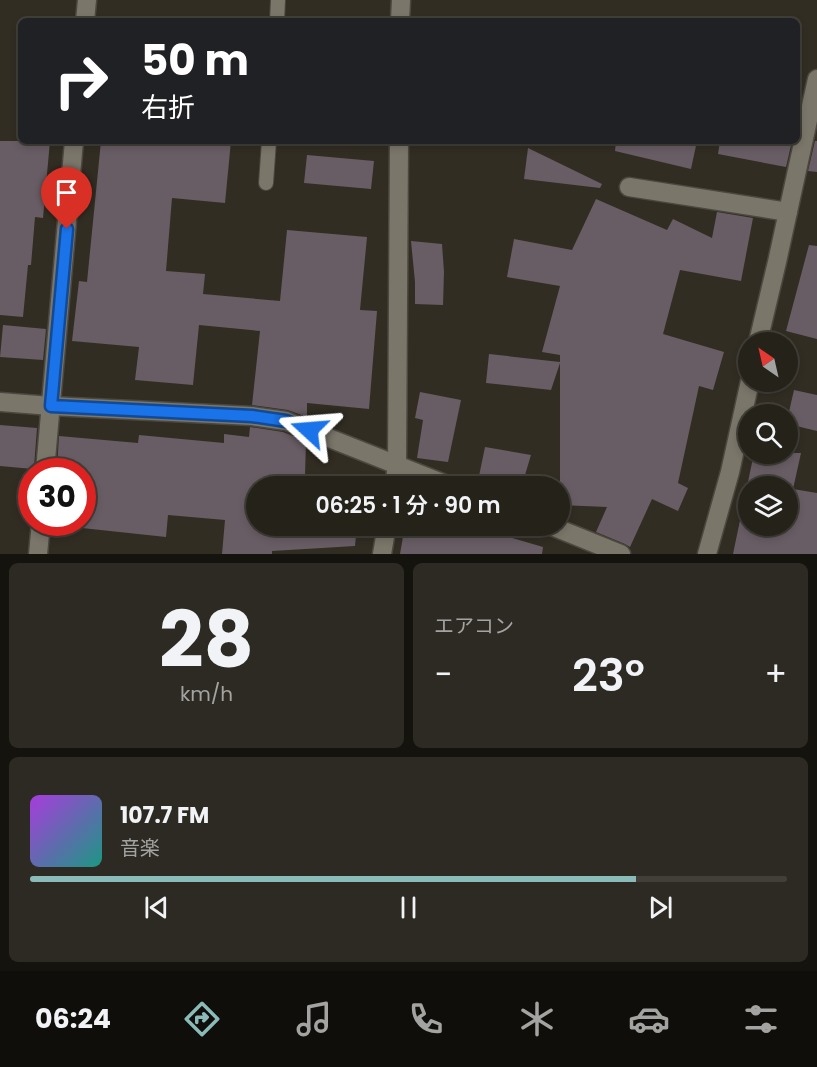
<!DOCTYPE html>
<html lang="ja">
<head>
<meta charset="utf-8">
<style>
  :root { --surface:#25221a; --page:#2d2a23; --text:#f1f3f6; --muted:#a3a4a2; --line:#423f39; --accent:#8bbbb9 }
  body { margin:0; font-family:Poppins,"Noto Sans JP",sans-serif; background:var(--page); color:var(--text); height:100vh; display:flex; flex-direction:column; font-size:22px; white-space:nowrap }
  * { box-sizing:border-box; margin:0 }
  p { font-size:20px; color:var(--muted) }
  .icon { flex:none; width:33px; height:33px; fill:none; stroke:currentColor; stroke-width:2; stroke-linecap:round; stroke-linejoin:round }
  .map { position:relative; height:554px; overflow:hidden }
  .panel { display:flex; flex-direction:column; gap:9px; padding:9px; background:#14130e; flex:1 }
  .panel>* { flex:none }
  .banner { position:absolute; left:18px; top:18px; width:782px; height:126px; border-radius:9px; box-shadow:0 3px 9px #0003,0 0 0 2px var(--line); background:#202124; color:#fff; overflow:hidden }
  .needle { width:39px; rotate:326deg }
  .controls { position:absolute; left:738px; top:332px; display:grid; gap:12px }
  .controls a { display:grid; place-items:center; width:60px; height:60px; border-radius:50%; background:var(--surface); box-shadow:0 3px 9px #0003,0 0 0 2px var(--line); font-size:30px }
  .speed { position:absolute; left:18px; top:458px; display:flex; gap:12px; font-size:30px; font-weight:700; text-align:center }
  .speed>* { display:grid; place-content:center; width:78px; height:78px; border-radius:50%; background:var(--surface); box-shadow:0 3px 9px #0003,0 0 0 2px var(--line); line-height:1 }
  .speed .limit { border:9px solid #d22; background:#fff; color:#111 }
  .pin { position:absolute; display:grid; place-items:center; width:51px; height:51px; color:#fff; margin:-62px -26px; border-radius:50% 50% 50% 0; rotate:-45deg; box-shadow:0 0 6px #0007 }
  .pin .icon { rotate:45deg }
  .me { position:absolute; width:66px; margin:-33px; rotate:289deg; stroke-linejoin:round; filter:drop-shadow(0 0 4px #0008) }
  .turn { display:flex; align-items:center; gap:21px; height:126px; padding:0 24px; font-size:27px }
  .turn .icon { width:78px; height:78px; stroke-width:2.5 }
  .turn b { display:block; font-size:42px; line-height:51px }
  .big { font-size:45px; font-weight:600; line-height:1.1 }
  .panel .widget { flex:1; display:flex; flex-direction:column; justify-content:center; gap:9px; min-width:0; padding:0 21px; border-radius:9px; background:var(--page) }
  .panel .dial { align-items:center; gap:0 }
  .dial b { font-size:78px; line-height:1 }
  .song { display:flex; align-items:center; gap:18px }
  .cover { width:72px; height:72px; border-radius:9px; background:linear-gradient(135deg,hsl(280 70% 55%),hsl(170 70% 35%)) }
  .played { height:6px; border-radius:3px; background:linear-gradient(90deg,var(--accent) 80%,var(--line) 80%) }
  .keys { display:flex; justify-content:space-around; direction:ltr }
  .heat { display:flex; justify-content:space-between; align-items:center; font-size:33px; direction:ltr }
  .panel .tiles { flex:1; display:grid; gap:9px; grid-template-columns:1fr 1fr }
  .widget:last-child { grid-column:span 2 }
  .trip { position:absolute; left:246px; top:476px; width:324px; height:60px; border-radius:30px; background:var(--surface); box-shadow:0 3px 9px #0003,0 0 0 2px var(--line); font-weight:600; line-height:60px; text-align:center }
  .dock { display:flex; height:96px; justify-content:space-around; align-items:center; background:#0f0e0a; color:var(--muted) }
  .dock .icon { width:42px; height:42px }
  .dock .current { color:var(--accent) }
  .dock b { font-size:27px; color:var(--text) }
  .map>svg:first-child { display:block }
  .building { fill:#685d64; fill-rule:evenodd }
  .lines { fill:none; stroke-linecap:round; stroke-linejoin:round }
  .service-casing { stroke:#4c4840; stroke-width:16 }
  .minor-casing { stroke:#4c4840; stroke-width:21 }
  .service { stroke:#7a766a; stroke-width:14 }
  .minor { stroke:#7a766a; stroke-width:18 }
  .route-casing { stroke:#114b97; stroke-width:15 }
  .route { stroke:#1a73e8; stroke-width:10 }
</style>
</head>
<body>
<div class="map">
<svg width="817" height="554" viewBox="0 0 817 554">
  <rect width="100%" height="100%" fill="#312d23"/>
  <g class="building">
    <polygon points="0,141 50,141 43,218 35,217 31,265 28,265 23,317 0,315"/>
    <polygon points="101,141 231,141 225,203 172,198 166,271 205,274 203,294 280,301 287,230 367,237 360,310 377,311 369,409 307,403 307,417 288,410 252,405 260,331 199,325 193,385 135,380 139,347 72,341 79,281 87,282"/>
    <polygon points="616,141 697,141 691,169 615,151"/>
    <polygon points="720,141 792,141 786,167 718,154"/>
    <polygon points="815,141 817,141 817,172 808,171"/>
    <polygon points="528,148 602,184 600,188 524,179"/>
    <polygon points="307,155 374,161 371,189 304,183"/>
    <polygon points="596,199 667,230 673,219 712,238 717,212 753,218 741,281 680,270 663,334 724,352 713,390 699,386 678,483 688,488 678,511 652,499 630,547 625,544 596,532 607,507 560,505 560,363 551,390 486,383 489,354 560,362 560,355 542,352 560,286 507,277 514,239 572,250"/>
    <polygon points="411,241 442,244 444,272 443,305 415,304 415,282"/>
    <polygon points="809,245 817,246 817,339 786,331"/>
    <polygon points="3,325 46,329 43,360 0,357"/>
    <polygon points="794,390 817,395 817,431 788,424 788,416"/>
    <polygon points="420,392 461,400 448,462 417,458 423,420 415,418"/>
    <polygon points="0,425 37,428 34,467 33,469 0,466"/>
    <polygon points="250,427 283,432 306,441 305,476 362,474 361,486 256,486 256,525 357,525 355,546 272,551 272,554 222,554 225,520 168,515 166,537 82,528 82,471 57,469 59,436 138,443 139,435 224,443 224,434 249,437"/>
    <polygon points="485,447 531,455 522,485 479,476"/>
    <path d="M754,453h47l-8,36 24,4v61h-84zM748,486h40v39h-40z"/>
    <polygon points="405,525 468,525 543,547 542,554 400,554"/>
  </g>
  <g class="lines">
    <g class="service-casing">
      <g id="service">
        <polyline points="277,21 278,0"/>
        <polyline points="266,183 269,141"/>
      </g>
    </g>
    <g class="minor-casing">
      <g id="minor">
        <polyline points="85,21 87,0"/>
        <polyline points="400,21 401,0"/>
        <polyline points="629,187 788,212"/>
        <polyline points="758,342 777,262 817,79"/>
        <polyline points="0,402 51,406 252,416 286,421 450,486"/>
        <polyline points="45,471 74,141"/>
        <polyline points="394,486 397,465 399,141"/>
        <polyline points="549,525 621,554"/>
        <polyline points="38,554 41,522"/>
        <polyline points="382,554 387,525"/>
        <polyline points="707,554 730,472 750,381"/>
      </g>
    </g>
    <use href="#service" class="service"/>
    <use href="#minor" class="minor"/>
  </g>
  <g class="lines">
    <g class="route-casing">
      <polyline id="route" points="67,229 51,406 252,416 286,421 309,430"/>
    </g>
    <use href="#route" class="route"/>
  </g>
</svg>
<div class="controls">
<a><svg class="needle" viewBox="-14 -14 28 28"><path d="M0-13l5 13h-10z" fill="#e53935"/><path d="M0 13l5-13h-10z" fill="#a3a4a2"/></svg></a>
<a><svg class="icon" aria-label="search" viewBox="0 0 24 24"><circle cx="10" cy="10" r="6"/><path d="M15 15l6 6"/></svg></a>
<a><svg class="icon" aria-label="layers" viewBox="0 0 24 24"><path d="M12 4l9 5-9 5-9-5zM3 14l9 5 9-5"/></svg></a>
</div>
<div class="speed"><div class="limit">30</div></div>
<div class="pin" style="left:67px;top:229px;background:#d93025"><svg class="icon" aria-label="arrive" viewBox="0 0 24 24"><path d="M6 21V4h12l-3 4 3 4H6"/></svg></div>
<svg class="me" style="left:309px;top:430px" viewBox="-20 -20 40 40"><path d="M0-17L14 15 0 8-14 15z" fill="#1a73e8" stroke="#fff" stroke-width="4"/></svg>
<div class="trip">06:25 · 1 分 · 90 m</div>
<div class="banner">
<div class="turn"><svg class="icon" aria-label="right" viewBox="0 0 24 24"><path d="M7 20v-9h11M14 6l5 5-5 5"/></svg><div><b>50 m</b>右折</div></div>
</div>
</div>
<section class="panel">
<div class="tiles">
<div class="widget dial"><b>28</b><p>km/h</p></div>
<div class="widget"><p>エアコン</p>
<div class="heat"><a>−</a><b class="big">23°</b><a>+</a></div>
</div>
<div class="widget">
<div class="song"><i class="cover"></i><div><b>107.7 FM</b><p>音楽</p></div></div>
<div class="played"></div>
<div class="keys"><svg class="icon" aria-label="previous" viewBox="0 0 24 24"><path d="M18 5L8 12l10 7zM5 5v14"/></svg><svg class="icon" aria-label="pause" viewBox="0 0 24 24"><path d="M8 5v14M16 5v14"/></svg><svg class="icon" aria-label="next" viewBox="0 0 24 24"><path d="M6 5l10 7-10 7zM19 5v14"/></svg></div>
</div>
</div>
</section>
<nav class="dock">
<b>06:24</b>
<svg class="icon current" aria-label="directions" viewBox="0 0 24 24"><path d="M12 3l9 9-9 9-9-9zM9 14v-3h6M13 9l2 2-2 2"/></svg>
<svg class="icon" aria-label="music" viewBox="0 0 24 24"><path d="M9 18V5l10-2v13"/><circle cx="6" cy="18" r="3"/><circle cx="16" cy="16" r="3"/></svg>
<svg class="icon" aria-label="phone" viewBox="0 0 24 24"><path d="M5 4h4l2 5-3 2q2 4 5 5l2-3 5 2v4C11 20 4 13 5 4z"/></svg>
<svg class="icon" aria-label="climate" viewBox="0 0 24 24"><path d="M12 3v18M4 7l16 10M4 17L20 7"/></svg>
<svg class="icon" aria-label="car" viewBox="0 0 24 24"><path d="M5 17H2v-5l4-1 3-4h7l3 4 3 1v5h-3M9 17h6M6 11h13"/><circle cx="7" cy="17" r="2"/><circle cx="17" cy="17" r="2"/></svg>
<svg class="icon" aria-label="filters" viewBox="0 0 24 24"><path d="M4 7h16M4 17h16"/><circle cx="9" cy="7" r="2"/><circle cx="15" cy="17" r="2"/></svg>
</nav>
</body>
</html>
